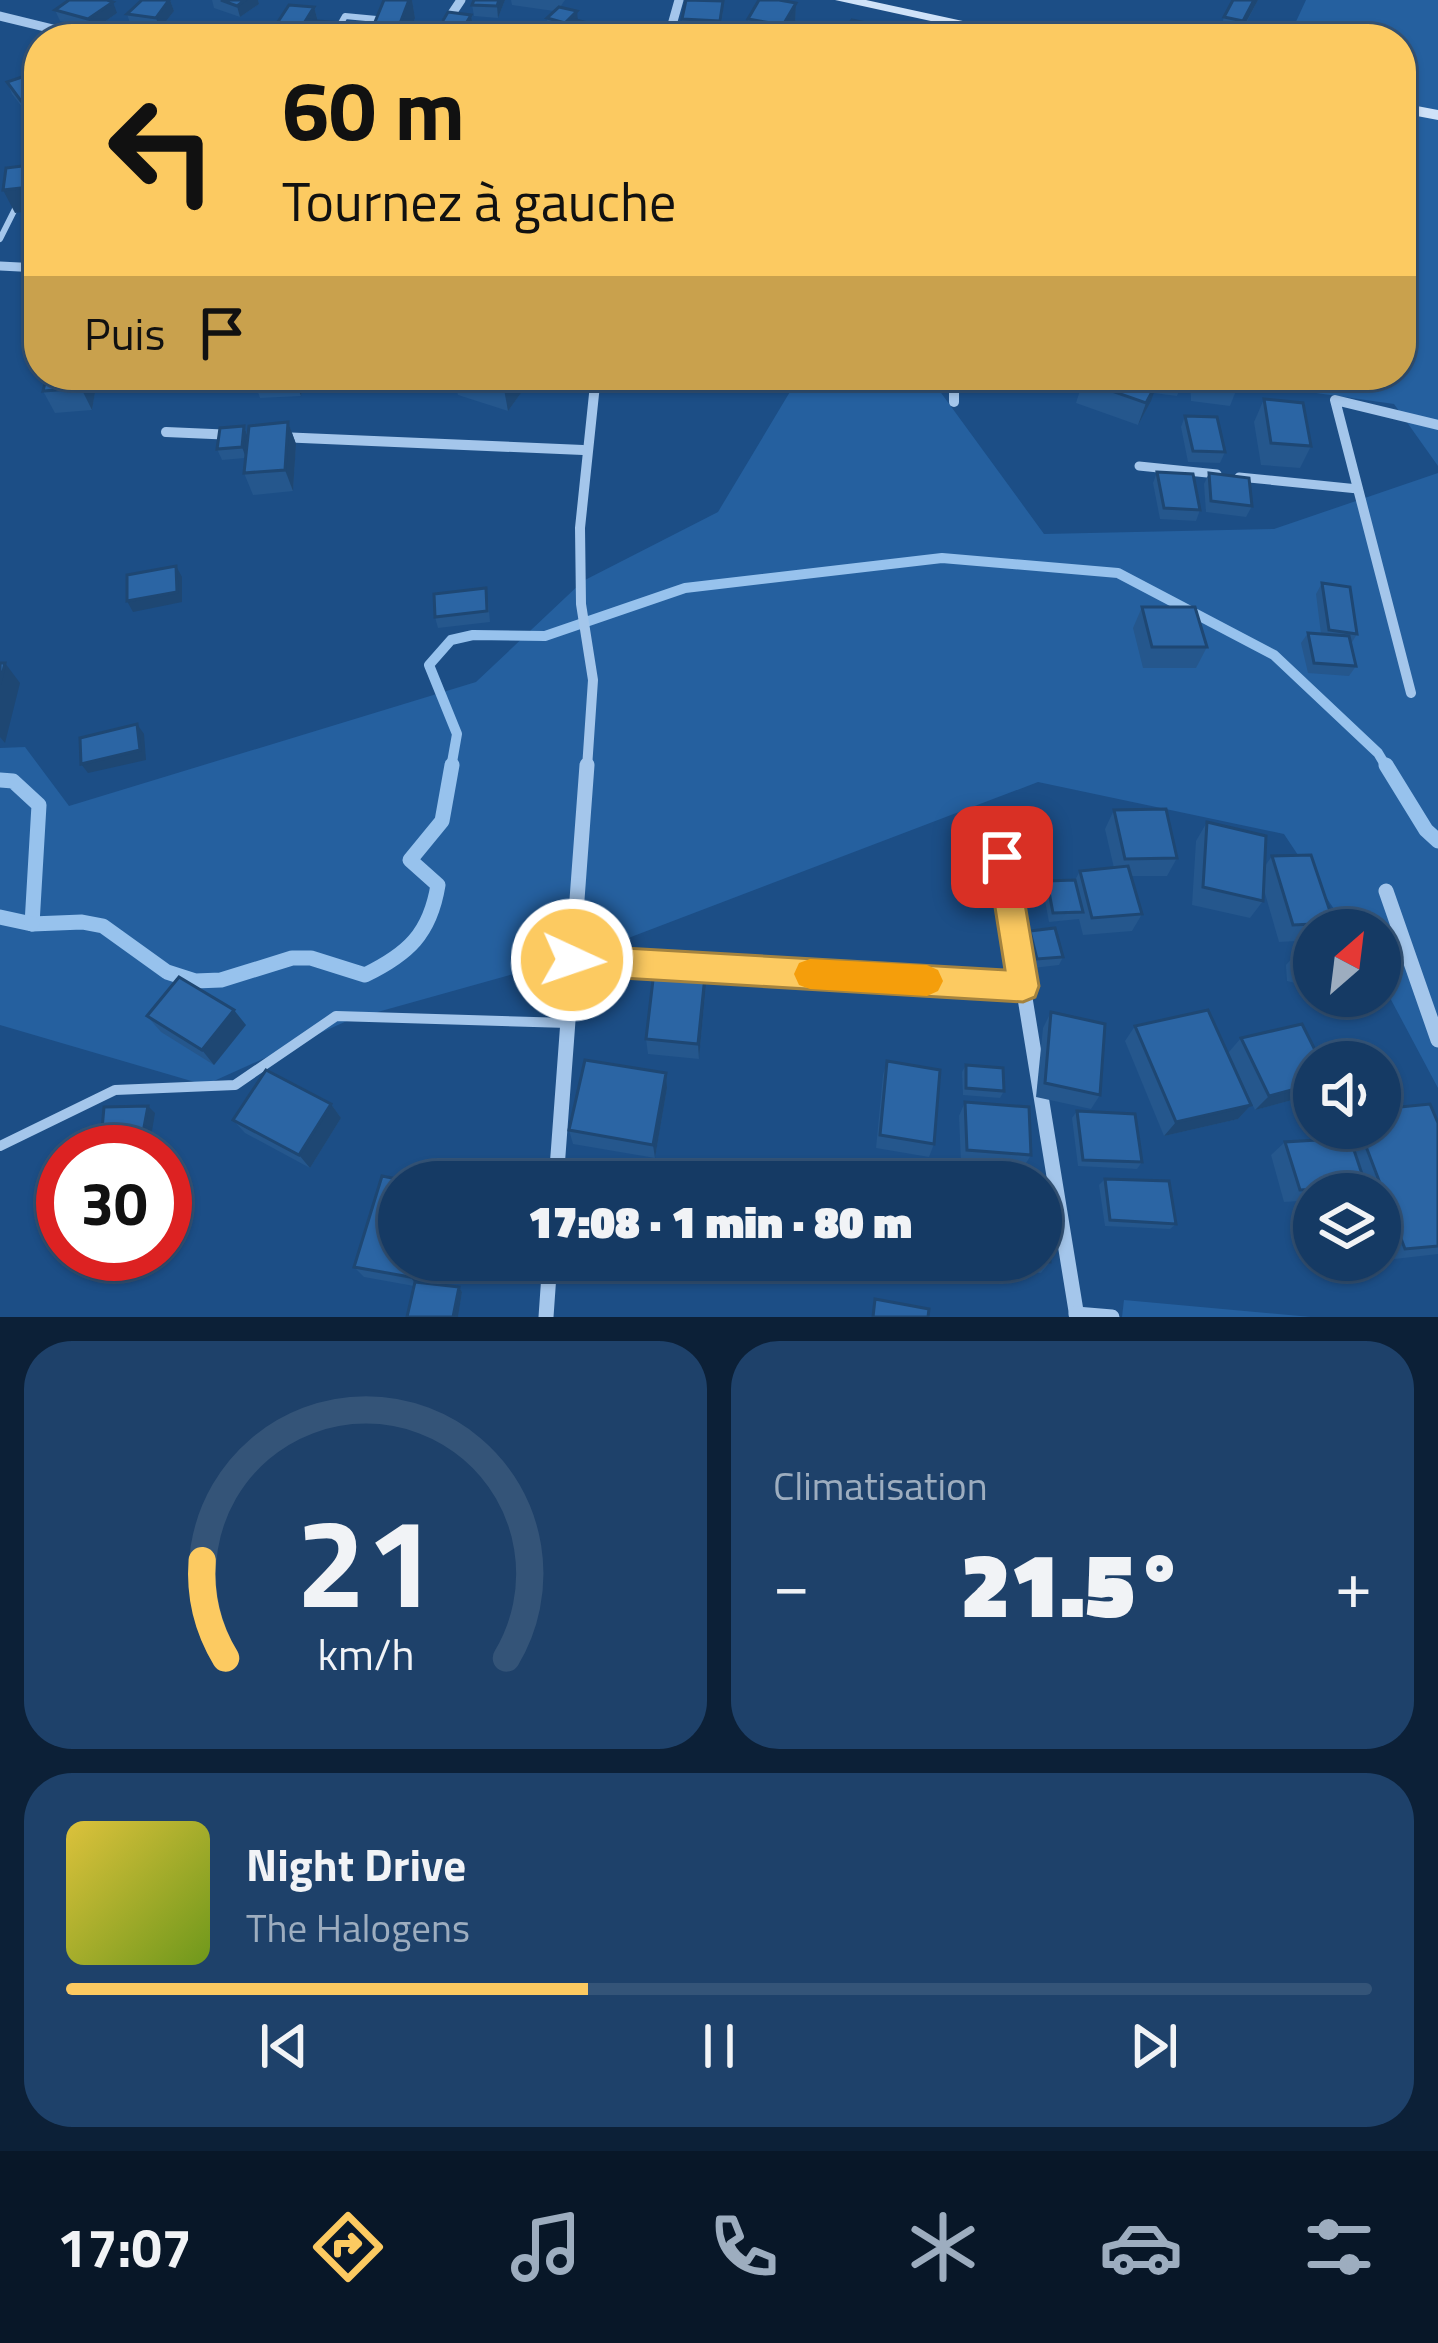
<!DOCTYPE html>
<html lang="fr">
<head>
<meta charset="utf-8">
<style>
  :root { --surface:#153a64; --page:#1e416a; --text:#f1f3f6; --muted:#9dadbf; --line:#345478; --accent:#fcca61 }
  body { margin:0; font-family:"Titillium Web",sans-serif; background:var(--page); color:var(--text); height:100vh; display:flex; flex-direction:column; font-size:45px; white-space:nowrap }
  * { box-sizing:border-box; margin:0 }
  p { font-size:39px; color:var(--muted) }
  .icon { flex:none; width:66px; height:66px; fill:none; stroke:currentColor; stroke-width:2; stroke-linecap:round; stroke-linejoin:round }
  .map { position:relative; height:1317px; overflow:hidden }
  .side { display:flex; flex-direction:column; gap:24px; padding:24px; background:#0c2037; flex:1 }
  .side>* { flex:none }
  .guide { position:absolute; left:24px; top:24px; width:1392px; height:366px; border-radius:48px; box-shadow:0 3px 9px #0004,0 0 0 3px var(--line); background:#fcca61; color:#111; overflow:hidden }
  .needle { width:78px; rotate:28deg }
  .fabs { position:absolute; left:1293px; top:909px; display:grid; gap:24px }
  .fabs a { display:grid; place-items:center; width:108px; height:108px; border-radius:50%; background:var(--surface); box-shadow:0 3px 9px #0004,0 0 0 3px var(--line); font-size:60px }
  .speed { position:absolute; left:36px; top:1125px; display:flex; gap:24px; font-size:60px; font-weight:700; text-align:center }
  .speed>* { display:grid; place-content:center; width:156px; height:156px; border-radius:50%; background:var(--surface); box-shadow:0 3px 9px #0004,0 0 0 3px var(--line); line-height:1 }
  .speed .limit { border:18px solid #d22; background:#fff; color:#111 }
  .pin { position:absolute; display:grid; place-items:center; width:102px; height:102px; color:#fff; margin:-51px; border-radius:24px; box-shadow:0 6px 18px #0006 }
  .me { position:absolute; width:132px; margin:-66px; rotate:93deg; stroke-linejoin:round; filter:drop-shadow(0 0 9px #0008) }
  .turn { display:flex; align-items:center; gap:42px; height:252px; padding:0 60px; font-size:54px }
  .turn .icon { width:156px; height:156px; stroke-width:2.5 }
  .turn b { display:block; font-size:84px; line-height:102px }
  .then { display:flex; align-items:center; height:114px; padding:0 60px; background:#0003; gap:24px; font-size:45px }
  .big { font-size:90px; font-weight:800; line-height:1.1 }
  .side .tile { flex:1; display:flex; flex-direction:column; justify-content:center; gap:18px; min-width:0; padding:0 42px; border-radius:48px; background:var(--page) }
  .side .dial { align-items:center; gap:0 }
  .dial svg { height:312px; overflow:visible; fill:none; stroke:var(--line); stroke-width:7; stroke-linecap:round; text-anchor:middle }
  .dial text { fill:var(--text); stroke:none }
  .song { display:flex; align-items:center; gap:36px }
  .cover { width:144px; height:144px; border-radius:18px; background:linear-gradient(135deg,hsl(50 70% 55%),hsl(80 70% 35%)) }
  .played { height:12px; border-radius:6px; background:linear-gradient(90deg,var(--accent) 40%,var(--line) 40%) }
  .keys { display:flex; justify-content:space-around; direction:ltr }
  .heat { display:flex; justify-content:space-between; align-items:center; font-size:66px; direction:ltr }
  .side .tiles { flex:1; display:grid; gap:24px; grid-template-columns:1fr 1fr }
  .tile:last-child { grid-column:span 2 }
  .trip { position:absolute; left:378px; top:1161px; width:684px; height:120px; border-radius:60px; background:var(--surface); box-shadow:0 3px 9px #0004,0 0 0 3px var(--line); font-weight:800; line-height:120px; text-align:center }
  .dock { display:flex; height:192px; justify-content:space-around; align-items:center; background:#081728; color:var(--muted) }
  .dock .icon { width:84px; height:84px }
  .dock .active { color:var(--accent) }
  .dock b { font-size:54px; color:var(--text) }
  .map>svg:first-child { display:block }
  .green { fill:#25609f }
  .lines { fill:none; stroke-linecap:round; stroke-linejoin:round }
  .stream-far1 { stroke:#97c2ed; stroke-width:10 }
  .stream { stroke:#97c2ed; stroke-width:15 }
  .lane-far2 { stroke:#a4c6eb; stroke-width:6 }
  .lane-far1 { stroke:#a4c6eb; stroke-width:9 }
  .lane { stroke:#a4c6eb; stroke-width:10 }
  .street-far2 { stroke:#a4c6eb; stroke-width:9 }
  .street-far1 { stroke:#a4c6eb; stroke-width:10 }
  .street { stroke:#a4c6eb; stroke-width:15 }
  .secondary { fill:#cfe2f8; fill-rule:evenodd }
  .wall { fill:#25578d }
  .shaded-wall { fill:#1e4773 }
  .building { fill:#2b65a4; stroke:#1e4773; stroke-width:3 }
  .route { fill:#fcca61; stroke:#a4833f; stroke-width:3 }
  .slow { fill:#f59e0b }
</style>
</head>
<body>
<div class="map">
<svg width="1438" height="1317" viewBox="0 0 1438 1317">
  <rect width="100%" height="100%" fill="#1c4e86"/>
  <g class="green">
    <polygon points="1306,0 1438,0 1438,466 1394,404 1237,382 1221,375 1401,375 1401,39 1288,39"/>
    <polygon points="800,375 928,375 1044,534 1274,529 1438,473 1438,1088 1380,979 1380,930 1348,930 1284,834 1038,782 589,953 349,1020 205,1085 0,1025 0,748 25,747 69,806 476,682 583,581 718,512"/>
    <polygon points="1124,1300 1311,1317 1122,1317"/>
  </g>
  <g class="lines">
    <polyline class="stream-far1" points="451,768 457,734 429,665 451,640 473,635 545,636 685,588 942,558 1118,573 1274,655 1378,753 1387,768"/>
    <g class="stream">
      <polyline points="1386,765 1426,830 1438,841"/>
      <path d="M0,780l13,1 26,24 -7,119 50,-2 21,4 64,46 28,9 26,-1 71,-22h19l54,17c43,-21 65,-41 73,-90l-28,-25 32,-39 10,-56"/>
      <polyline points="0,917 32,924"/>
    </g>
    <g class="lane-far2">
      <polyline points="332,39 345,16 387,20"/>
      <polyline points="0,239 19,201"/>
    </g>
    <g class="lane-far1">
      <polyline points="1139,466 1217,474"/>
      <polyline points="1239,477 1358,489"/>
    </g>
    <polyline class="lane" points="0,1146 115,1090 235,1085 336,1016 568,1023"/>
    <g class="street-far2">
      <polyline points="0,16 94,39"/>
      <polyline points="435,39 461,0"/>
      <polyline points="668,39 679,0"/>
      <polyline points="0,266 39,268"/>
    </g>
    <g class="street-far1">
      <polyline points="954,375 954,402"/>
      <polyline points="166,432 235,435"/>
      <polyline points="279,437 583,450"/>
      <polyline points="1411,693 1335,400 1438,425"/>
      <polyline points="587,768 593,680 581,604 580,528 596,375"/>
    </g>
    <g class="street">
      <polyline points="1002,857 1077,1317"/>
      <polyline points="1386,891 1438,1040"/>
      <polyline points="572,960 669,966"/>
      <polyline points="695,967 1023,986"/>
      <polyline points="556,1182 587,765"/>
      <polyline points="1076,1314 1112,1317"/>
      <polyline points="546,1317 550,1260"/>
    </g>
    <g class="secondary">
      <polygon points="835,0 866,0 1045,39 1013,39"/>
      <polygon points="1401,103 1438,110 1438,120 1401,113"/>
    </g>
  </g>
  <g class="wall">
    <polygon points="170,0 174,11 160,29 131,26 127,14"/>
    <polygon points="212,0 258,0 259,4 240,17 214,8"/>
    <polygon points="384,0 412,0 415,18 407,39 271,39 270,34 314,7 318,21 365,25 368,37"/>
    <polygon points="474,0 505,0 498,18 474,16 472,5"/>
    <polygon points="511,0 565,0 560,7 604,39 563,39 562,33 548,30 547,18 554,11 512,5"/>
    <polygon points="1258,0 1238,39 1217,39 1224,17"/>
    <polygon points="796,3 795,25 787,39 747,39 748,19"/>
    <polygon points="55,10 117,13 93,30 60,21"/>
    <polygon points="723,12 720,32 682,30 682,19"/>
    <polygon points="471,15 473,27 465,39 439,39 438,29"/>
    <polygon points="890,28 888,39 842,39 843,33"/>
    <polygon points="7,82 39,84 39,108 26,112 12,94"/>
    <polygon points="39,322 39,371 29,352"/>
    <polygon points="98,375 92,410 55,413 43,391"/>
    <polygon points="237,375 228,393 200,390 195,379"/>
    <polygon points="258,375 303,375 304,379 301,396 260,398 256,386"/>
    <polygon points="453,375 525,375 526,386 508,411 458,395"/>
    <polygon points="1150,375 1181,375 1181,385 1177,396 1154,393 1138,425 1076,403 1083,381"/>
    <polygon points="1190,375 1239,375 1239,383 1230,406 1191,401"/>
    <polygon points="1264,399 1311,446 1300,468 1261,465 1254,422"/>
    <polygon points="1185,416 1225,452 1220,463 1188,462 1181,427"/>
    <polygon points="288,422 296,444 293,491 253,495 244,473 245,458 222,460 217,449 244,426 248,436"/>
    <polygon points="1157,472 1200,510 1196,521 1160,519 1153,483"/>
    <polygon points="1209,473 1252,506 1246,517 1206,512 1204,484"/>
    <polygon points="1322,583 1357,634 1351,644 1356,666 1349,676 1308,673 1301,643 1308,633 1321,634 1316,594"/>
    <polygon points="488,599 490,622 438,628 435,617"/>
    <polygon points="1142,607 1207,647 1196,668 1143,668 1133,628"/>
    <polygon points="1114,810 1177,858 1167,876 1131,876 1142,914 1132,931 1083,935 1079,919 1049,922 1043,890 1047,881 1075,880 1080,871 1114,868 1105,829"/>
    <polygon points="1207,822 1265,866 1272,856 1334,923 1328,930 1314,930 1314,940 1279,942 1264,890 1263,901 1250,918 1192,905 1196,841"/>
    <polygon points="1030,931 1063,957 1059,965 1033,968 1026,939"/>
    <polygon points="1293,957 1307,976 1300,984 1287,981 1286,965"/>
    <polygon points="706,966 706,983 699,1059 648,1054 646,1039"/>
    <polygon points="1051,1012 1100,1095 1091,1109 1036,1097 1043,1028"/>
    <polygon points="147,1016 246,1025 214,1065 161,1032"/>
    <polygon points="1135,1026 1251,1105 1238,1119 1164,1136 1125,1041"/>
    <polygon points="1241,1038 1314,1062 1314,1094 1255,1110 1228,1053"/>
    <polygon points="887,1061 934,1144 929,1157 876,1148 883,1075"/>
    <polygon points="966,1065 1004,1091 1000,1098 963,1095 962,1072"/>
    <polygon points="666,1073 667,1088 655,1158 573,1144 569,1130"/>
    <polygon points="965,1102 1031,1155 1023,1168 961,1163 959,1116"/>
    <polygon points="331,1104 341,1118 310,1168 245,1133 233,1120"/>
    <polygon points="1077,1111 1142,1162 1137,1169 1078,1166 1072,1118"/>
    <polygon points="1438,1123 1438,1254 1386,1260 1380,1243 1380,1194 1362,1194 1360,1190 1355,1194 1314,1194 1314,1200 1284,1202 1271,1155 1285,1142 1341,1138 1338,1128 1380,1128"/>
    <polygon points="1105,1179 1176,1224 1170,1229 1105,1226 1099,1185"/>
    <polygon points="427,1260 420,1283 459,1287 462,1292 458,1317 407,1317 414,1286 364,1277 354,1267"/>
    <polygon points="981,1260 1041,1260 1050,1262 1041,1273 982,1269"/>
  </g>
  <g class="shaded-wall">
    <polygon points="170,0 174,11 160,29 156,18"/>
    <polygon points="245,0 258,0 259,4 240,17 237,6"/>
    <polygon points="409,0 412,0 415,18 407,39 394,39"/>
    <polygon points="499,0 505,0 498,18 497,6"/>
    <polygon points="1254,0 1258,0 1237,39 1243,21"/>
    <polygon points="113,2 117,13 93,30 88,19"/>
    <polygon points="796,3 795,25 787,39 782,39 783,25"/>
    <polygon points="314,7 320,29 306,20"/>
    <polygon points="577,11 578,22 566,34 565,23"/>
    <polygon points="471,15 473,27 465,39 462,39 461,32"/>
    <polygon points="365,25 369,39 358,39"/>
    <polygon points="603,27 604,39 591,39"/>
    <polygon points="39,94 39,108 26,112 21,101"/>
    <polygon points="39,186 39,210 15,213 3,190"/>
    <polygon points="83,375 98,375 92,410 81,388"/>
    <polygon points="227,375 237,375 228,393 224,382"/>
    <polygon points="299,375 303,375 304,379 301,396 297,385"/>
    <polygon points="515,375 525,375 526,386 508,411 504,389"/>
    <polygon points="1159,379 1151,401 1138,425 1146,403"/>
    <polygon points="288,422 296,444 293,491 285,470"/>
    <polygon points="244,426 248,438 246,458 242,447"/>
    <polygon points="176,566 182,577 182,602 133,612 127,601"/>
    <polygon points="5,663 20,683 5,743 0,737 0,684"/>
    <polygon points="137,724 144,734 146,760 88,773 81,764"/>
    <polygon points="706,966 706,983 699,1059 698,1044"/>
    <polygon points="234,1010 246,1025 214,1065 202,1050"/>
    <polygon points="666,1073 667,1088 655,1158 653,1145"/>
    <polygon points="1314,1084 1314,1094 1255,1110 1269,1096"/>
    <polygon points="331,1104 341,1118 310,1168 299,1155"/>
    <polygon points="1251,1105 1238,1119 1164,1136 1176,1122"/>
    <polygon points="148,1106 155,1113 149,1149 135,1152 100,1151"/>
    <polygon points="415,1260 427,1260 419,1287 410,1277"/>
    <polygon points="459,1287 462,1292 458,1317 453,1317"/>
  </g>
  <g class="building">
    <polygon points="69,0 107,0 113,2 88,19 55,10"/>
    <polygon points="142,0 169,0 156,18 127,14"/>
    <polygon points="221,0 245,0 237,6"/>
    <polygon points="384,0 409,0 394,39 368,39"/>
    <polygon points="474,0 499,0 497,6 472,5"/>
    <polygon points="686,0 723,1 720,21 682,19"/>
    <polygon points="759,0 779,0 796,3 783,25 748,19"/>
    <polygon points="1233,0 1254,0 1243,21 1224,17"/>
    <polygon points="289,5 314,7 306,20 365,25 358,39 325,39 270,34"/>
    <polygon points="559,7 577,11 565,23 547,18"/>
    <polygon points="448,12 471,15 461,32 438,29"/>
    <polygon points="576,20 603,27 591,39 562,32"/>
    <polygon points="852,20 890,28 882,39 871,39 843,33"/>
    <polygon points="31,74 39,84 39,94 21,101 7,82"/>
    <polygon points="39,164 39,186 3,190 6,168"/>
    <polygon points="39,322 39,351 29,352"/>
    <polygon points="47,375 83,375 81,388 43,391"/>
    <polygon points="197,375 227,375 224,382 195,379"/>
    <polygon points="258,375 299,375 297,385 256,386"/>
    <polygon points="460,375 515,375 504,389"/>
    <polygon points="1086,375 1148,375 1159,379 1146,403 1083,381"/>
    <polygon points="1154,375 1181,375 1181,385 1158,382 1159,379 1154,377"/>
    <polygon points="1200,375 1239,375 1239,383 1200,378"/>
    <polygon points="1264,399 1303,403 1311,446 1271,443"/>
    <polygon points="1185,416 1217,417 1225,452 1193,451"/>
    <polygon points="288,422 285,470 244,473 249,426"/>
    <polygon points="244,426 242,447 217,449 220,428"/>
    <polygon points="1157,472 1193,474 1200,510 1164,508"/>
    <polygon points="1209,473 1249,478 1252,506 1211,501"/>
    <polygon points="176,566 177,592 127,601 127,575"/>
    <polygon points="1322,583 1350,587 1357,634 1329,630"/>
    <polygon points="486,588 487,611 435,617 434,594"/>
    <polygon points="1142,607 1195,607 1207,647 1152,647"/>
    <polygon points="1308,633 1349,636 1356,666 1314,663"/>
    <polygon points="0,663 5,663 0,684"/>
    <polygon points="137,724 140,750 81,764 80,738"/>
    <polygon points="1166,809 1177,858 1125,859 1114,810"/>
    <polygon points="1207,822 1266,836 1263,901 1203,887"/>
    <polygon points="1311,855 1334,923 1293,925 1272,856"/>
    <polygon points="1128,866 1142,914 1092,918 1080,871"/>
    <polygon points="1075,880 1083,912 1053,913 1047,881"/>
    <polygon points="1055,928 1063,957 1037,959 1030,931"/>
    <polygon points="1293,957 1307,960 1307,976 1294,973"/>
    <polygon points="655,963 706,966 698,1044 646,1039"/>
    <polygon points="179,977 234,1010 202,1050 147,1016"/>
    <polygon points="1208,1010 1251,1105 1176,1122 1135,1026"/>
    <polygon points="1051,1012 1105,1024 1100,1095 1045,1083"/>
    <polygon points="1302,1024 1321,1062 1314,1062 1314,1084 1269,1096 1241,1038"/>
    <polygon points="585,1060 666,1073 653,1145 569,1130"/>
    <polygon points="887,1061 940,1070 934,1144 880,1135"/>
    <polygon points="966,1065 1003,1068 1004,1091 966,1088"/>
    <polygon points="266,1070 331,1104 299,1155 233,1120"/>
    <polygon points="965,1102 1029,1107 1031,1155 967,1150"/>
    <polygon points="1430,1104 1438,1123 1438,1246 1405,1249 1359,1128 1380,1128 1380,1109"/>
    <polygon points="148,1106 141,1143 100,1151 104,1107"/>
    <polygon points="1077,1111 1135,1114 1142,1162 1083,1160"/>
    <polygon points="1350,1138 1366,1186 1300,1190 1285,1142"/>
    <polygon points="382,1176 412,1182 399,1182 399,1260 415,1260 410,1277 354,1267"/>
    <polygon points="1105,1179 1169,1181 1176,1224 1110,1220"/>
    <polygon points="1041,1204 1045,1204 1050,1262 1012,1260 1041,1260"/>
    <polygon points="415,1282 459,1287 453,1317 407,1317"/>
    <polygon points="875,1299 929,1309 928,1317 873,1317"/>
  </g>
  <polygon class="route" points="1002,843 1012,847 1017,857 1039,986 1035,997 1023,1002 572,975 561,971 557,960 561,950 572,945 1005,970 987,857 991,847"/>
  <polygon class="slow" points="810,959 927,965 938,970 943,981 938,991 927,996 810,989 799,985 794,974 799,963"/>
</svg>
<div class="fabs">
<a><svg class="needle" viewBox="-14 -14 28 28"><path d="M0-13l5 13h-10z" fill="#e53935"/><path d="M0 13l5-13h-10z" fill="#9dadbf"/></svg></a>
<a><svg class="icon" aria-label="sound" viewBox="0 0 24 24"><path d="M4 9h4l5-4v14l-5-4H4zM17 9q2 3 0 6"/></svg></a>
<a><svg class="icon" aria-label="layers" viewBox="0 0 24 24"><path d="M12 4l9 5-9 5-9-5zM3 14l9 5 9-5"/></svg></a>
</div>
<div class="speed"><div class="limit">30</div></div>
<div class="pin" style="left:1002px;top:857px;background:#d93025"><svg class="icon" aria-label="arrive" viewBox="0 0 24 24"><path d="M6 21V4h12l-3 4 3 4H6"/></svg></div>
<svg class="me" style="left:572px;top:960px" viewBox="-20 -20 40 40"><circle r="17" fill="#fcca61" stroke="#fff" stroke-width="3"/><path d="M0-11L8 9 0 5-8 9z" fill="#fff"/></svg>
<div class="trip">17:08 · 1 min · 80 m</div>
<div class="guide">
<div class="turn"><svg class="icon" aria-label="left" viewBox="0 0 24 24"><path d="M17 20v-9H6M10 6l-5 5 5 5"/></svg><div><b>60 m</b>Tournez à gauche</div></div>
<div class="then">Puis<svg class="icon" aria-label="arrive" viewBox="0 0 24 24"><path d="M6 21V4h12l-3 4 3 4H6"/></svg></div>
</div>
</div>
<section class="side">
<div class="tiles">
<div class="tile dial"><svg viewBox="0 0 100 80">
<path d="M14 69A42 42 0 1 1 86 69"/>
<path d="M14 69A42 42 0 0 1 8 44" stroke="#fcca61"/>
<text x="50" y="56" font-size="32" font-weight="700">21</text>
<text x="50" y="72" font-size="11">km/h</text>
</svg></div>
<div class="tile"><p>Climatisation</p>
<div class="heat"><a>−</a><b class="big">21.5°</b><a>+</a></div>
</div>
<div class="tile">
<div class="song"><i class="cover"></i><div><b>Night Drive</b><p>The Halogens</p></div></div>
<div class="played"></div>
<div class="keys"><svg class="icon" aria-label="previous" viewBox="0 0 24 24"><path d="M18 5L8 12l10 7zM5 5v14"/></svg><svg class="icon" aria-label="pause" viewBox="0 0 24 24"><path d="M8 5v14M16 5v14"/></svg><svg class="icon" aria-label="next" viewBox="0 0 24 24"><path d="M6 5l10 7-10 7zM19 5v14"/></svg></div>
</div>
</div>
</section>
<nav class="dock">
<b>17:07</b>
<svg class="icon active" aria-label="directions" viewBox="0 0 24 24"><path d="M12 3l9 9-9 9-9-9zM9 14v-3h6M13 9l2 2-2 2"/></svg>
<svg class="icon" aria-label="music" viewBox="0 0 24 24"><path d="M9 18V5l10-2v13"/><circle cx="6" cy="18" r="3"/><circle cx="16" cy="16" r="3"/></svg>
<svg class="icon" aria-label="phone" viewBox="0 0 24 24"><path d="M5 4h4l2 5-3 2q2 4 5 5l2-3 5 2v4C11 20 4 13 5 4z"/></svg>
<svg class="icon" aria-label="climate" viewBox="0 0 24 24"><path d="M12 3v18M4 7l16 10M4 17L20 7"/></svg>
<svg class="icon" aria-label="car" viewBox="0 0 24 24"><path d="M5 17H2v-5l4-1 3-4h7l3 4 3 1v5h-3M9 17h6M6 11h13"/><circle cx="7" cy="17" r="2"/><circle cx="17" cy="17" r="2"/></svg>
<svg class="icon" aria-label="filters" viewBox="0 0 24 24"><path d="M4 7h16M4 17h16"/><circle cx="9" cy="7" r="2"/><circle cx="15" cy="17" r="2"/></svg>
</nav>
</body>
</html>
